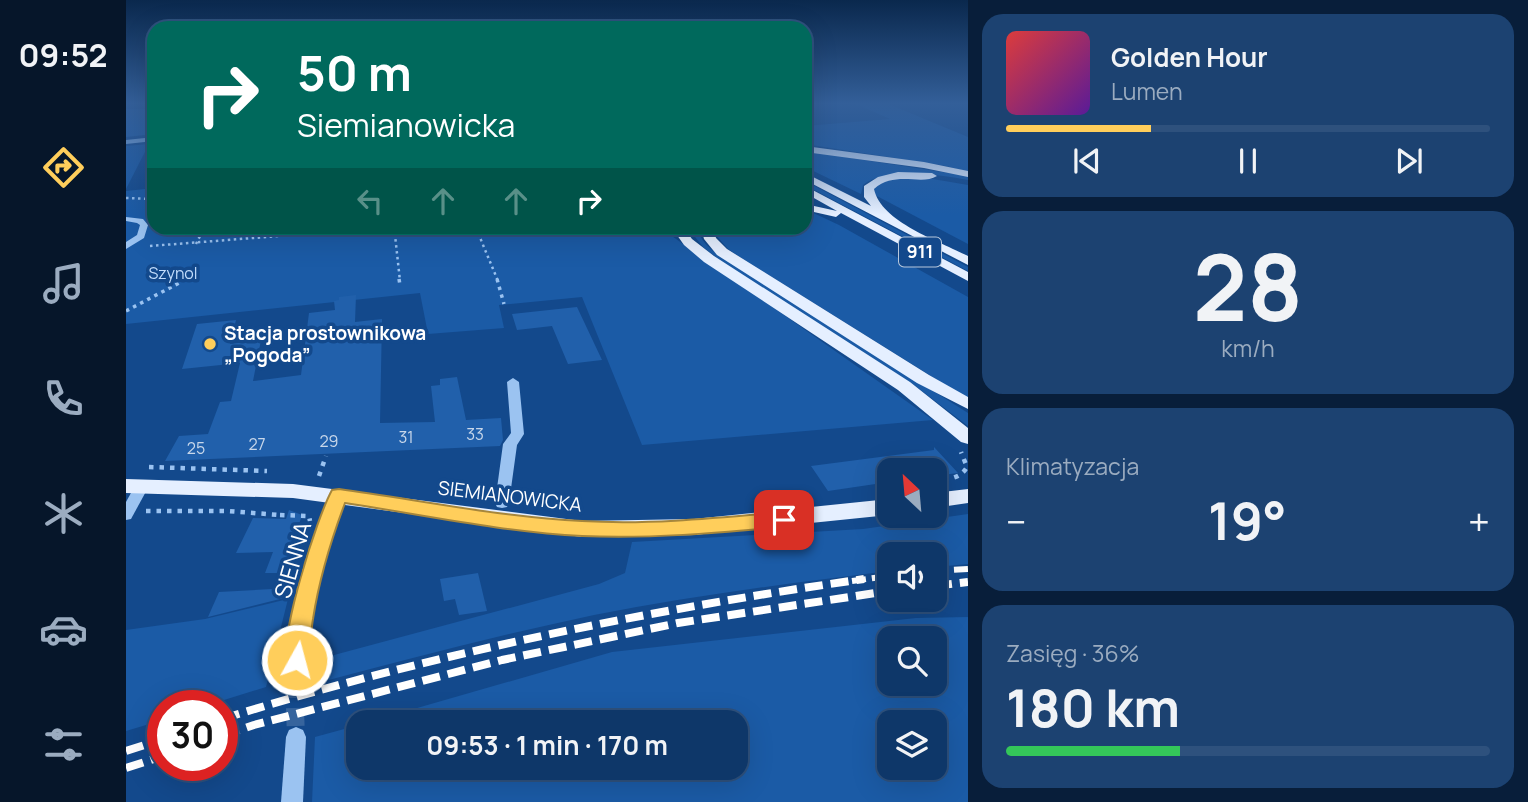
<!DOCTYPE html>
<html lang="pl">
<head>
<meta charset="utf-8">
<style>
  :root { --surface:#0e3769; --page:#1c4271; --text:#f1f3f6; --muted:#9bacc0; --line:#2e517d; --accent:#ffce5b }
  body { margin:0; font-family:Manrope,sans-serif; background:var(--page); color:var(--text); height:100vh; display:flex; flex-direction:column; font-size:26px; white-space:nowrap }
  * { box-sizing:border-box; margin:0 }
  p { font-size:23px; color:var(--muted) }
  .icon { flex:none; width:38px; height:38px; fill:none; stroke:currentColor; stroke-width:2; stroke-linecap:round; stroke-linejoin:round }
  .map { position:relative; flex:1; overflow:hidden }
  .sheet { display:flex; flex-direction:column; gap:14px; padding:14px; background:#081e3a; width:560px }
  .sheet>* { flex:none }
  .guide { position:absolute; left:21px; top:21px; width:665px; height:214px; border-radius:21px; box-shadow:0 7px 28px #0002,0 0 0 2px var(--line); background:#00695c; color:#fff; overflow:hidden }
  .needle { width:46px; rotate:334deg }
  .fabs { position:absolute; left:751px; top:458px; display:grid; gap:14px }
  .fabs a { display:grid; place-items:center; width:70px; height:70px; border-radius:14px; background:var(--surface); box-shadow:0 7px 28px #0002,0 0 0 2px var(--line); font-size:35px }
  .speed { position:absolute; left:21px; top:690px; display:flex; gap:14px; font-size:35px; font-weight:700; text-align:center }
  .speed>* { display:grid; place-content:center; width:91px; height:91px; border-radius:50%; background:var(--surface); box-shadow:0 7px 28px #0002,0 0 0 2px var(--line); line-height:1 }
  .speed .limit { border:10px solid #d22; background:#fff; color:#111 }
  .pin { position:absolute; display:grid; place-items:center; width:60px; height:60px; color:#fff; margin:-30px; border-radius:14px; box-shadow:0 4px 10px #0006 }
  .me { position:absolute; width:77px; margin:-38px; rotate:7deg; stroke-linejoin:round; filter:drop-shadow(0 0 5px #0008) }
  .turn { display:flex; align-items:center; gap:24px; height:147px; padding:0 35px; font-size:32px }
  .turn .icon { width:91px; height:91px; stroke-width:2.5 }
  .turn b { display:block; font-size:49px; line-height:60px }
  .lanes { display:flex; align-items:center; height:66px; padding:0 35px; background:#0003; justify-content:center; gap:35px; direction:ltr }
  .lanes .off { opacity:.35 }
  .big { font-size:52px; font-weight:700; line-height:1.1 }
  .sheet .card { flex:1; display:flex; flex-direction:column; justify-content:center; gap:10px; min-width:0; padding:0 24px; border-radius:21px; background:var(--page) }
  .sheet .dial { align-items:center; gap:0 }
  .dial b { font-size:91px; line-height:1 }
  .song { display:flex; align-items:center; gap:21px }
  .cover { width:84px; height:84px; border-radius:10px; background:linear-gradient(135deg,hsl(0 70% 55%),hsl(270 70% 35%)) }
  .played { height:7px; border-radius:4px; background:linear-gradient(90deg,var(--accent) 30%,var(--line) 30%) }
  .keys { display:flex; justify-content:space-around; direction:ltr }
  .heat { display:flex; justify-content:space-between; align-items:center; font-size:38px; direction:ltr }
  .charge { height:10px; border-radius:5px; background:linear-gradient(90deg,#34c759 36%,var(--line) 0) }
  .trip { position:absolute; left:220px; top:710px; width:402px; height:70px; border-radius:21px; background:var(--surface); box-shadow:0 7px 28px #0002,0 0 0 2px var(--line); font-weight:700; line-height:70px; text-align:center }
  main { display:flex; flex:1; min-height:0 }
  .dock { display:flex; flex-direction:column; width:126px; justify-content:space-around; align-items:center; background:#06162a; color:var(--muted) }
  .dock .icon { width:49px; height:49px }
  .dock .on { color:var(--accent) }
  .dock b { font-size:32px; color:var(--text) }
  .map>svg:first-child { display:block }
  .green { fill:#1b5ba6; fill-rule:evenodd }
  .building { fill:#2160ab }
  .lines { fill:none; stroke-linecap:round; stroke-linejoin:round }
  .minor-tunnel { stroke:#36649d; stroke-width:18; stroke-dasharray:18 10; stroke-linecap:butt }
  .path-far2 { stroke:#9bc3f1; stroke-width:2.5; stroke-dasharray:2.5 3.5; stroke-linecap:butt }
  .path-far1 { stroke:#9bc3f1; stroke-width:3.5; stroke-dasharray:3.5 4.5; stroke-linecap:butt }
  .path { stroke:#9bc3f1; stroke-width:4.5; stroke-dasharray:4.5 6; stroke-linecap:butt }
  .minor { fill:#9bc3f1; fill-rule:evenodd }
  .major { fill:#e5efff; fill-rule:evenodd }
  .rail-far1 { stroke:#fff; stroke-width:6; stroke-dasharray:14 6; stroke-linecap:butt }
  .rail { stroke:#fff; stroke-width:8; stroke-dasharray:18 8; stroke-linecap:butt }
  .route { fill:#ffce5b; stroke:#a6863b; stroke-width:2 }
  .poi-dot { fill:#ffce5b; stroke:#13498c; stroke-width:2.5 }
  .labels { text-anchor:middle; stroke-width:7; stroke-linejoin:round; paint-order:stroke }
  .far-park-label { font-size:16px; fill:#c2ddfc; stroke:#13498c }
  .number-label { font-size:16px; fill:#c8d7ea }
  .shield { fill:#13498c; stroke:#b8c8dc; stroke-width:2 }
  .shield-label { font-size:18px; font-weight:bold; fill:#fff }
  .poi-label { font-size:19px; font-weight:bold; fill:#fff; stroke:#13498c; text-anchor:start }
  .street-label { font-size:19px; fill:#fff; stroke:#13498c }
  .near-street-label { font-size:23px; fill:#fff; stroke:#13498c }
</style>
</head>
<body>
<main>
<nav class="dock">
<b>09:52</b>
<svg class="icon on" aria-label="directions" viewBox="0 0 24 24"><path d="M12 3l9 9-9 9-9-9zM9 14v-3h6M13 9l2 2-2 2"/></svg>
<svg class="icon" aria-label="music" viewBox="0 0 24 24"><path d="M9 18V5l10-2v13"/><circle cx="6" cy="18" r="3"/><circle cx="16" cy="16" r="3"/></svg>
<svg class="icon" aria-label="phone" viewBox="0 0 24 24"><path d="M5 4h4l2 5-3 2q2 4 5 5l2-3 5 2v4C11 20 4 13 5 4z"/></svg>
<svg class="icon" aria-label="climate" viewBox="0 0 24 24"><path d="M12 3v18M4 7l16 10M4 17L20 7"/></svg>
<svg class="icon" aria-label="car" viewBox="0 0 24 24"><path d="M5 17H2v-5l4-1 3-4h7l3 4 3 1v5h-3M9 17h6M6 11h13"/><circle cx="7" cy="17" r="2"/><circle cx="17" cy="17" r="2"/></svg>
<svg class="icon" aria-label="filters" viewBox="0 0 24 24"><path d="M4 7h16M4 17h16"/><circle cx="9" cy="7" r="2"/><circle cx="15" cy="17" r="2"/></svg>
</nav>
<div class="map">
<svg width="842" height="802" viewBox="0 0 842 802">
  <rect width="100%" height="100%" fill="#13498c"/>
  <g class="green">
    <polygon points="728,103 760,103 842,137 842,172 820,166 679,144 679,126 764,119"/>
    <polygon points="23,144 0,189 0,146"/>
    <path d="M679,151l163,25v4c-27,-5 -82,-13 -105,5l-2,9 -56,-27z"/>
    <polygon points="772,178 801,178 842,185 842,244 749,195 748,188 755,182"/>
    <polygon points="679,181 842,267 842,271 679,185"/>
    <polygon points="28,188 28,228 543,228 543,234 807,420 516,445 456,297 373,305 378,328 302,334 294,293 0,324 0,191"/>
    <polygon points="679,209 713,225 842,297 842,399 617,259 602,249 589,234 589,228 679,228"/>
    <path d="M562,228h10c2,17 20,26 33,35l237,150v13l-54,-41 -193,-124 -18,-14z"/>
    <path d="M842,514v50l-33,3 -1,-12h-45v16c-99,12 -197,25 -295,44 -95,20 -190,45 -284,70l-2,-23 291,-78 26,-11 7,-31 231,-13z"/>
    <polygon points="162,599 140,687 82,705 37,705 37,720 0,731 0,630 79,619"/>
    <path d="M842,617v185h-656l3,-65 44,-12v43h378v-45h-372l247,-71 304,-34zM763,639h45v45h-45zM763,723h45v45h-45z"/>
  </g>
  <g class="building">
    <polygon points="0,109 28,109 28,134 0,137"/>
    <polygon points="230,295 229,322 256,319 254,423 309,422 305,386 314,385 314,379 331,377 340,420 375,418 377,440 374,446 39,461 53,436 82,434 94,402 105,401 114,363 56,369 71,324 110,320 104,344 135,340 127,381 175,375 183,313 209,310 208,301 213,300 213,297"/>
    <polygon points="451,307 476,360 442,364 426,326 391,330 386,314"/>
    <polygon points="808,447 832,473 808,476 808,471 763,471 763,482 702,491 685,466 808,450"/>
    <polygon points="163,510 176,515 157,573 139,573 147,552 110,553 127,518 160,519"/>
    <polygon points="352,573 361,611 333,615 329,599 318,601 314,579"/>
    <polygon points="165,588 166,596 82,617 93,592"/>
  </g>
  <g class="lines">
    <polyline class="minor-tunnel" points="168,680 170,737"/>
    <g class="path-far2">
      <polyline points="0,198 28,199"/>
      <polyline points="257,228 269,235 274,281"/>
      <polyline points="350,228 372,281"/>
      <polyline points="200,232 209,228"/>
      <polyline points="70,244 78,228"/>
      <polyline points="24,246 256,228"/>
    </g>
    <g class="path-far1">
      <polyline points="273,279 274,285"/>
      <polyline points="371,279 378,304"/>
      <polyline points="0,311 53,283"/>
    </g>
    <g class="path">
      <polyline points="23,467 141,471"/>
      <polyline points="193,476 200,456"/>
      <path d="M818,480c10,-2 18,-4 23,-13l-6,-15"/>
      <polyline points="20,511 101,511 154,515"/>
      <polyline points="154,515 183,516 184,521"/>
    </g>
    <g class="minor">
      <polygon points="28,137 28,141 0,144 0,140"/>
      <polygon points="0,217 17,219 22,225 18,238 0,249 0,242 11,235 14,225 11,223 0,221"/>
      <polygon points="387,378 393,382 398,434 391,445 383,503 381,507 376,508 371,507 369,503 377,444 385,433 381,382"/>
      <polygon points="16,481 21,482 23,486 5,519 0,520 0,502 11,482"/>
      <path d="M213,490l5,1 2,4c-22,60 -35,121 -43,185l-2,6 -7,3 -7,-3 -2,-6c8,-58 22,-137 49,-189z"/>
      <polygon points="170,727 177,730 180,737 177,802 155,802 160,737 163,730"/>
    </g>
    <g class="major">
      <polygon points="679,146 798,162 842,171 842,177 798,168 679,152"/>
      <path d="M772,172l34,1 5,3c-16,10 -41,-6 -63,13 7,33 65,52 94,67v9l-163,-85v-7l66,33 -7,-9v-11l14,-9z"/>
      <polygon points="679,186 842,272 842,281 715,213 710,217 679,210 679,204 711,211 679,193"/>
      <polygon points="546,228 558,228 566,239 588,256 784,382 842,428 842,444 835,442 772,390 578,262 558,245"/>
      <polygon points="575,228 587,228 590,238 601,249 803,375 842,397 842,409 791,383 591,255 578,239"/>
      <polygon points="0,479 167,484 456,521 568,519 763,499 763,515 568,535 456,537 167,498 0,493"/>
      <polygon points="842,489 842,503 808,508 808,493"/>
    </g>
    <g class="rail-far1">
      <polyline points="808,571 842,569"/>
      <polyline points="726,581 763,576"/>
    </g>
    <g class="rail">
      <polyline points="808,586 842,582"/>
      <path d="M96,719c209,-65 426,-109 642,-140"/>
      <polyline points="96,736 128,725 376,660 552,623 763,591"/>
      <polyline points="0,751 37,739"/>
      <polyline points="0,768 37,756"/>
    </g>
  </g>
  <linearGradient id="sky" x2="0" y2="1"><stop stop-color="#0a284d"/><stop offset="0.48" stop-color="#335f99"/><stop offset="1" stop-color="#335f99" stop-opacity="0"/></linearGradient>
  <rect width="842" height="215" fill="url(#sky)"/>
  <path class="route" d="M213,489c80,11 162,28 243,32 67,4 135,-3 202,-9l6,2 3,6 -3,5 -6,2c-67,6 -135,12 -202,9 -79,-4 -158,-21 -237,-33 -14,37 -26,77 -32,116 -3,16 -1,33 -8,48l-8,3 -9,-3c-11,-26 29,-150 44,-177z"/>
  <circle class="poi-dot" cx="84" cy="344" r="7"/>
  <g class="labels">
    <g class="far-park-label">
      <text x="47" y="279">Szynol</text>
    </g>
    <g class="number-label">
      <text x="349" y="440">33</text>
      <text x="280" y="443">31</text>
      <text x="203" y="447">29</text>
      <text x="131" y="450">27</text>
      <text x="70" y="454">25</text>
    </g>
    <rect class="shield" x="773" y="237.5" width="42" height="29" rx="5"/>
    <g class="shield-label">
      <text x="794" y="258">911</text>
    </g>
    <g class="poi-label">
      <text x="98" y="340">Stacja prostownikowa<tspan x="98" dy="22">„Pogoda”</tspan></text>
    </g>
    <g class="street-label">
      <text transform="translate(384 496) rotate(7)" y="7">SIEMIANOWICKA</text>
    </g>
    <g class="near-street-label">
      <text transform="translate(167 560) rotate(-74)" y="8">SIENNA</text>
    </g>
  </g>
</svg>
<div class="fabs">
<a><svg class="needle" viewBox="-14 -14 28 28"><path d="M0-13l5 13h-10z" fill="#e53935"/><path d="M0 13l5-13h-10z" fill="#9bacc0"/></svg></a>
<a><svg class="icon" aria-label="sound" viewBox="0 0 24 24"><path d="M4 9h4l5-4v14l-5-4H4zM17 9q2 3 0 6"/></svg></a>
<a><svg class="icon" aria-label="search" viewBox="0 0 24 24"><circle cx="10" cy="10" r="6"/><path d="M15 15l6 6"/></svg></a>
<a><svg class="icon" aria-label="layers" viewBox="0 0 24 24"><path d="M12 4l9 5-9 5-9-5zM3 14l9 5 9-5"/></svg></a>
</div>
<div class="speed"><div class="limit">30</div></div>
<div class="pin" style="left:658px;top:520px;background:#d93025"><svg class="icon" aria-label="arrive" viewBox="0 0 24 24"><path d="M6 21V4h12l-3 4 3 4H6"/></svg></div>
<svg class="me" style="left:171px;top:660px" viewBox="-20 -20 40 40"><circle r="17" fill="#ffce5b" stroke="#fff" stroke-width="3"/><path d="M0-11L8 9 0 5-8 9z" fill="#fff"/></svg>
<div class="trip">09:53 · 1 min · 170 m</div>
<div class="guide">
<div class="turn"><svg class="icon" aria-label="right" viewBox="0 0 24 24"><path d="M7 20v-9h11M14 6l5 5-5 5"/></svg><div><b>50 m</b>Siemianowicka</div></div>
<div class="lanes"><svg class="icon off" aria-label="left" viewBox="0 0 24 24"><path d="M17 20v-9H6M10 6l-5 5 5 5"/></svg><svg class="icon off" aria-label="ahead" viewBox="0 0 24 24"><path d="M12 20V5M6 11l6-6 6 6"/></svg><svg class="icon off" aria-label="ahead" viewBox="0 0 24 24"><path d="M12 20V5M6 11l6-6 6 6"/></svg><svg class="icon" aria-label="right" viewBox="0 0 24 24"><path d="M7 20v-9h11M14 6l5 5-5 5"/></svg></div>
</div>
</div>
<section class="sheet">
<div class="card">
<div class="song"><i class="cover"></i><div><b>Golden Hour</b><p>Lumen</p></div></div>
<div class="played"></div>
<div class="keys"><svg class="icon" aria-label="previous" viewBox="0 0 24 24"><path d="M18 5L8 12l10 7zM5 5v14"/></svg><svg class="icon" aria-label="pause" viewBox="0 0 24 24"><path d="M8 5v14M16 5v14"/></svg><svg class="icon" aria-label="next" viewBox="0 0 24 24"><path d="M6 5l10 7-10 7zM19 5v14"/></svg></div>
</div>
<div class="card dial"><b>28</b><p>km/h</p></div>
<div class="card"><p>Klimatyzacja</p>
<div class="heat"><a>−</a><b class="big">19°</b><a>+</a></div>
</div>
<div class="card"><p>Zasięg · 36%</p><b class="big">180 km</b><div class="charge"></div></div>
</section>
</main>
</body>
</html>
